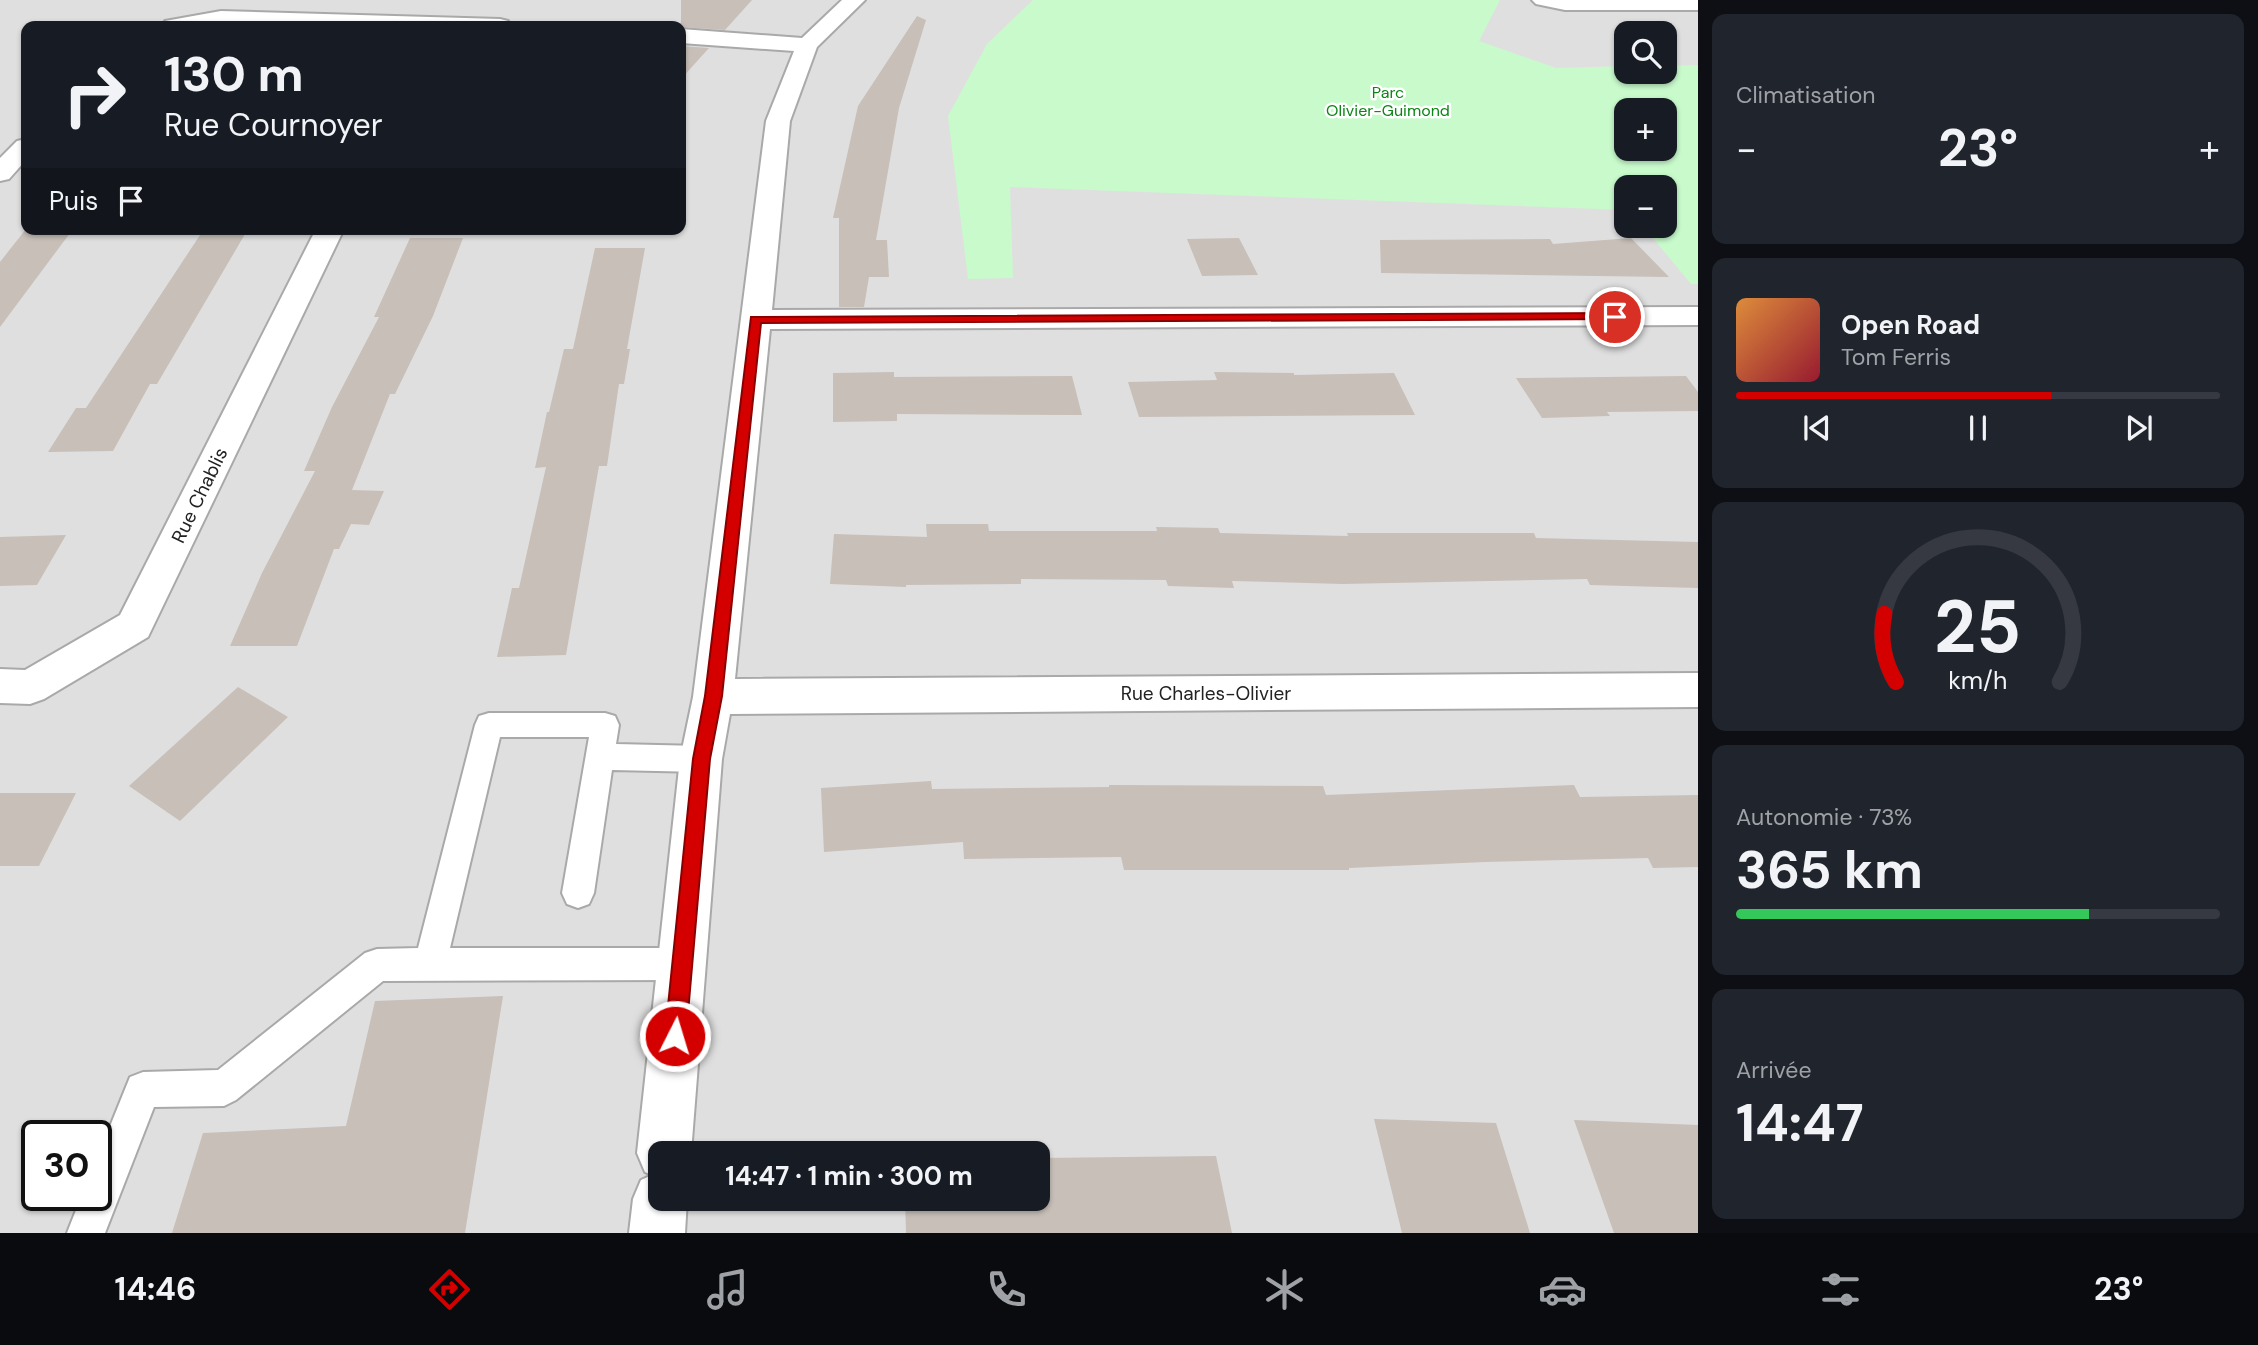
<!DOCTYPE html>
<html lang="fr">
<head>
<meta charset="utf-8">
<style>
  :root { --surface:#171b24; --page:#20242c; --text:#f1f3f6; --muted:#9ea1a6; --line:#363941; --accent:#d40000 }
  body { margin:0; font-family:"DM Sans",sans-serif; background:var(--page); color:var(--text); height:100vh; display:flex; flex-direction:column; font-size:26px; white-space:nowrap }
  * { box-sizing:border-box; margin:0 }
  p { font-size:23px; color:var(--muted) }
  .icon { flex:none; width:38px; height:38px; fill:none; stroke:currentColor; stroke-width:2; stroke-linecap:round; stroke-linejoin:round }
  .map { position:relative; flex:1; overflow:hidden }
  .drawer { display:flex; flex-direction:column; gap:14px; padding:14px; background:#0d0f14; width:560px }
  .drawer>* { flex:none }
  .guide { position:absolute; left:21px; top:21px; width:665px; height:214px; border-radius:14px; box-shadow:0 2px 5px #0004; background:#171b24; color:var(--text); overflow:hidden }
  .fabs { position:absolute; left:1614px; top:21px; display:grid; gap:14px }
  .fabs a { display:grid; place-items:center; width:63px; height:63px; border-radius:14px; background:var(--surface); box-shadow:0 2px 5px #0004; font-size:35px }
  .speed { position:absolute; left:21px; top:1120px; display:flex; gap:14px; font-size:35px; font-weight:700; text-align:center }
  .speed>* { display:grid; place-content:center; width:91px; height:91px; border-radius:50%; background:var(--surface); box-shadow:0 2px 5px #0004; line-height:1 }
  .speed .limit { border:4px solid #111; border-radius:10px; background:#fff; color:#111 }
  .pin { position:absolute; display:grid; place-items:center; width:60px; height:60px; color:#fff; margin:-30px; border:4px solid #fff; border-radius:50%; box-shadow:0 2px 7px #0007 }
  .me { position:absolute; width:77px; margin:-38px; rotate:5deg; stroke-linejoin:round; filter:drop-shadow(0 0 5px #0008) }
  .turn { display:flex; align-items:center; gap:24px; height:147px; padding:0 28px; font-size:32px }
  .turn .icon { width:91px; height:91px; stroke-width:2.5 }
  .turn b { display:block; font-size:49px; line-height:60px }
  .then { display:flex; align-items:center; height:66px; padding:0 28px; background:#0003; gap:14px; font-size:26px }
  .big { font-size:52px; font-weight:700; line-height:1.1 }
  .drawer .tile { flex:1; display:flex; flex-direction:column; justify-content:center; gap:10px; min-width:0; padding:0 24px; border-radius:14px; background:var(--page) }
  .drawer .dial { align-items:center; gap:0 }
  .dial svg { height:182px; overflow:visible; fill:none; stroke:var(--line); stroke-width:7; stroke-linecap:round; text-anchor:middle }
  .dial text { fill:var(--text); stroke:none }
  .song { display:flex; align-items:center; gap:21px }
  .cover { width:84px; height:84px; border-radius:10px; background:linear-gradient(135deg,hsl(30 70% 55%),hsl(350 70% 35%)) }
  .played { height:7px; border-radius:4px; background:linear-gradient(90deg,var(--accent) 65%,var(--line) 65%) }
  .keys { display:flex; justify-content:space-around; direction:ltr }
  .heat { display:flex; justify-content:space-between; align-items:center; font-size:38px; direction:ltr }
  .charge { height:10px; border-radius:5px; background:linear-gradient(90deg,#34c759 73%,var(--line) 0) }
  .trip { position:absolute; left:648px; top:1141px; width:402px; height:70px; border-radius:14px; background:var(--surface); box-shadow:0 2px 5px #0004; font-weight:700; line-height:70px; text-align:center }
  .dock { display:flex; height:112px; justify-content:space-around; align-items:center; background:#090b0e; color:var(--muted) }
  .dock .icon { width:49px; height:49px }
  .dock .on { color:var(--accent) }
  .dock b { font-size:32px; color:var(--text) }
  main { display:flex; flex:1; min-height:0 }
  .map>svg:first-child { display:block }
  .residential { fill:#e0dfdf; fill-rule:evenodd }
  .park { fill:#c8facc; fill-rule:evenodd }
  .building { fill:#c7bfb8 }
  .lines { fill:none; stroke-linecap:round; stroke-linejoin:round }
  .lane-casing { stroke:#a9a9a9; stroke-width:4 }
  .street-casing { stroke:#a9a9a9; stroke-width:4 }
  .lane { fill:#fff; fill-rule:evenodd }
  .street { fill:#fff; fill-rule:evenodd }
  .route { fill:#d40000; stroke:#8a0000; stroke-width:2 }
  .labels { text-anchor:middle; stroke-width:5; stroke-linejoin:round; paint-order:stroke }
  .far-park-label { font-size:16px; fill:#0c8416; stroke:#fff }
  .street-label { font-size:19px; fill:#222; stroke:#fff }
</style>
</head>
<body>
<main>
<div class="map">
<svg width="1698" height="1233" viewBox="0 0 1698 1233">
  <rect width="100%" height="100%" fill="#f2efe9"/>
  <path class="residential" d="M0,0h1698v1233h-1698zM26,26h655v203h-655zM1626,33h38v39h-38zM1626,110h38v39h-38zM1626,187h38v39h-38zM37,1136h59v59h-59zM660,1153h378v46h-378z"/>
  <path class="park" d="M1033,0h467l-21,41 77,27 70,-2v6h38v-6l34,-1v219h-7l-48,-58h21v-39h-38v23l-616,-23 3,91 -45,1 -20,-163 39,-72zM1626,110h38v39h-38z"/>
  <g class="building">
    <polygon points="681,0 752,0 725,30 681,27"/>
    <polygon points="917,16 926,20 899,108 876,240 887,240 889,277 869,277 864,307 839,307 839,218 833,218 858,106"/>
    <polygon points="681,46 709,48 681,79"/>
    <polygon points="26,229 73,229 0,327 0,262"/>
    <polygon points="204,229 248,229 157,384 150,384 113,451 48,452 76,408 86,408"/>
    <polygon points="410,238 463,238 433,316 395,394 390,394 352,490 384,491 369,525 351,524 339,549 334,549 297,646 230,646 262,573 315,471 304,471 332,407 379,317 374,317"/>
    <polygon points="1239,238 1258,275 1202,276 1187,239"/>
    <polygon points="1631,238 1669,277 1381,273 1380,240 1550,239 1553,244"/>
    <polygon points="595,248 645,248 627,349 630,349 624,384 619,384 607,466 599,466 566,655 497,657 512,588 519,588 546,467 535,468 547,412 549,412 564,349 573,349"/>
    <polygon points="894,372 894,377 1072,376 1082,415 897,414 897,421 833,422 833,373"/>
    <polygon points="1214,372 1294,373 1294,375 1394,373 1415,415 1139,417 1128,382 1217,380"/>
    <polygon points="1686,376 1698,392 1698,411 1607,412 1610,416 1542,418 1516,378"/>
    <polygon points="926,524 988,524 989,531 1157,531 1156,527 1218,528 1220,533 1348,536 1347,533 1534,533 1536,538 1698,542 1698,588 1590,585 1587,579 1343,584 1232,581 1234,588 1168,586 1166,580 1021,579 1021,584 906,585 906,587 830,584 834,534 927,537"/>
    <polygon points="66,535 37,585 0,586 0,537"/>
    <polygon points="238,687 288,717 180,821 129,786"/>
    <polygon points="931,781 932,789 1109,787 1109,785 1323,786 1326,795 1574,785 1580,797 1698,795 1698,867 1653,868 1648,858 1485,862 1349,868 1349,870 1124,870 1121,857 964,859 963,842 824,852 821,788"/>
    <polygon points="0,793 76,793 39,866 0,866"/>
    <polygon points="503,996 465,1233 172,1233 203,1133 346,1126 375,1001"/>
    <polygon points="1374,1119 1496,1123 1530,1233 1402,1233"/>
    <polygon points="1574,1120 1698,1125 1698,1233 1614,1233"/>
    <polygon points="1216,1156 1232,1233 906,1233 905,1199 1038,1199 1038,1158"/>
  </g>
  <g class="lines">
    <g class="lane-casing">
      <polygon id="lane" points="489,713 605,713 615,716 619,725 616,744 701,746 711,750 716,759 711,768 701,772 612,770 594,893 589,904 578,908 567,904 562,893 589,737 500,737 450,948 682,948 694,952 698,964 694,976 682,980 383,981 236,1100 224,1106 154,1107 105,1233 67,1233 82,1195 96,1195 96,1161 130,1077 143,1072 218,1070 365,953 377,949 418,948 475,725 479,716"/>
    </g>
    <g class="street-casing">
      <g id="street">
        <polygon points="842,0 865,0 817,47 790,121 772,310 1698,307 1698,325 770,329 735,679 1698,673 1698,707 730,714 722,759 691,1153 660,1153 660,1199 687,1199 685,1233 629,1233 633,1199 641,1180 652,1175 645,1172 637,1153 680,759 693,697 766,121 794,51 681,43 681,29 802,38"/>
        <polygon points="1532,0 1698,0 1698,10 1565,10 1536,4"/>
        <polygon points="221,11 500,19 508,21 511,26 221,23 206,26 162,26 165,21"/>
        <polygon points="26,139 26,160 9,179 0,181 0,158 17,141"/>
        <polygon points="316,229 344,229 148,637 44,699 30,704 0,703 0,669 25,670 120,615"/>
      </g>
    </g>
    <use href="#lane" class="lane"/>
    <use href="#street" class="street"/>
  </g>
  <polygon class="route" points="1615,313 1620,314 1620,319 761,323 722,696 710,759 686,1036 683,1044 675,1047 668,1044 665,1036 693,759 705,696 751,317"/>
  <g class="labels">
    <g class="far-park-label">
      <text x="1388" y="98">Parc<tspan x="1388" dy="18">Olivier-Guimond</tspan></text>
    </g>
    <g class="street-label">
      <text transform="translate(199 495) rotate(-64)" y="7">Rue Chablis</text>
      <text x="1206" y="700">Rue Charles-Olivier</text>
    </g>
  </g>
</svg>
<div class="fabs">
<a><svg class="icon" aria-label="search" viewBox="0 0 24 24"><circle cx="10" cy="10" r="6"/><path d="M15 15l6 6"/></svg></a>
<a>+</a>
<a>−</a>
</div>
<div class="speed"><div class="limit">30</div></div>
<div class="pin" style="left:1615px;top:317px;background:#d93025"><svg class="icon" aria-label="arrive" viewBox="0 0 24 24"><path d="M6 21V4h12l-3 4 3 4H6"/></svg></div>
<svg class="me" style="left:675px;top:1036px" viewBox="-20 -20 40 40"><circle r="17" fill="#d40000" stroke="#fff" stroke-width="3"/><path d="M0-11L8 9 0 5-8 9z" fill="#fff"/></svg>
<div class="trip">14:47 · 1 min · 300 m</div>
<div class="guide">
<div class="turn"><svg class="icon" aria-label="right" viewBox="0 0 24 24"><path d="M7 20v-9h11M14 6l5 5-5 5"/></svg><div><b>130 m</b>Rue Cournoyer</div></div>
<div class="then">Puis<svg class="icon" aria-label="arrive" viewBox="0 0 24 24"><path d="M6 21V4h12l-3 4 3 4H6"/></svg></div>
</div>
</div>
<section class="drawer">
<div class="tile"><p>Climatisation</p>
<div class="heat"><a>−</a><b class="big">23°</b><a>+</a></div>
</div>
<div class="tile">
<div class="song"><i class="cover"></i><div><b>Open Road</b><p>Tom Ferris</p></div></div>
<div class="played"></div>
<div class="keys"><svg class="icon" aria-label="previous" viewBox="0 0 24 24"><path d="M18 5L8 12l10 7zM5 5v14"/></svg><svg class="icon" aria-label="pause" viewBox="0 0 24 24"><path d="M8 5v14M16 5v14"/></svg><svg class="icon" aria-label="next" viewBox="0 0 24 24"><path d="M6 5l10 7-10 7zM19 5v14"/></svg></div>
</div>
<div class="tile dial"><svg viewBox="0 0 100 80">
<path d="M14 69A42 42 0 1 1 86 69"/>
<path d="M14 69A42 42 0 0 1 9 39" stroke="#d40000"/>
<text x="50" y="56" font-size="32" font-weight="700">25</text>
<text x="50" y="72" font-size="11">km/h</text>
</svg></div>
<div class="tile"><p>Autonomie · 73%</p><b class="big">365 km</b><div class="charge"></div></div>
<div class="tile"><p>Arrivée</p><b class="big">14:47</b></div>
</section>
</main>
<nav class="dock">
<b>14:46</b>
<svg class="icon on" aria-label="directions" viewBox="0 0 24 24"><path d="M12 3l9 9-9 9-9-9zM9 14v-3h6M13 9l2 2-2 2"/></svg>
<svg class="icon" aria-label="music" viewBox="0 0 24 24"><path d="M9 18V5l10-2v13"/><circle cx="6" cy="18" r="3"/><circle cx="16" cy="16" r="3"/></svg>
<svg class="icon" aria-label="phone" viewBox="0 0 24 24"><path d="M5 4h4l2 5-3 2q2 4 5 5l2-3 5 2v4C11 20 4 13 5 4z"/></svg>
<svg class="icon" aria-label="climate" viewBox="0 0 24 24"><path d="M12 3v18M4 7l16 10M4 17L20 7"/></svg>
<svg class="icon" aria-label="car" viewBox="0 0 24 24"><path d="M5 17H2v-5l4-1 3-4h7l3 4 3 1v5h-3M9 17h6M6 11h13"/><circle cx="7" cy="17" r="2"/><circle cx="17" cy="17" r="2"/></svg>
<svg class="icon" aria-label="filters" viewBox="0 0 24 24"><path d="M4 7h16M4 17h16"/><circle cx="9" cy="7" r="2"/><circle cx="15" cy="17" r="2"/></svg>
<b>23°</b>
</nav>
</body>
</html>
